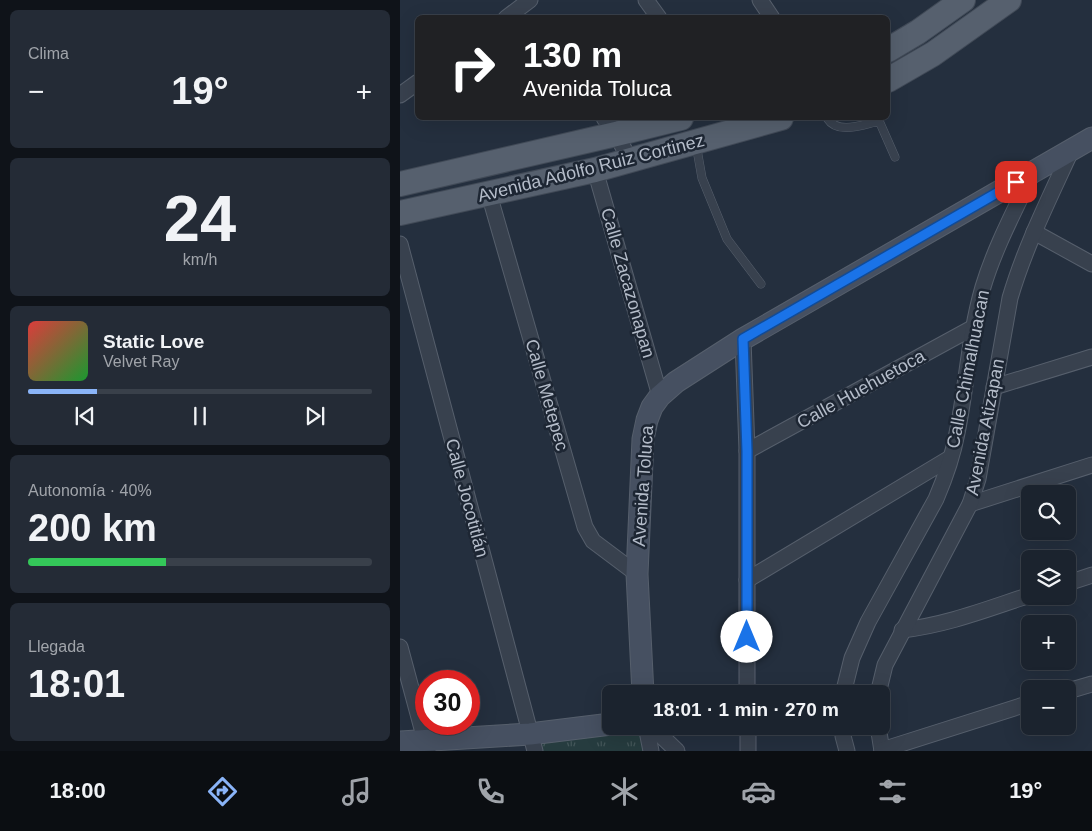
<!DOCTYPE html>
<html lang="es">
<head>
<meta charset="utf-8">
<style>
  :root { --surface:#1b232e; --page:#242b36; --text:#f1f3f6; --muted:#a0a4aa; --line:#39404a; --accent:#8ab4f8 }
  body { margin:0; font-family:Arial,sans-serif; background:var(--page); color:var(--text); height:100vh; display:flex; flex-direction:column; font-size:19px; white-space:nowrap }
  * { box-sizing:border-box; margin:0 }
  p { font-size:16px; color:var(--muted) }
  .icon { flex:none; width:28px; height:28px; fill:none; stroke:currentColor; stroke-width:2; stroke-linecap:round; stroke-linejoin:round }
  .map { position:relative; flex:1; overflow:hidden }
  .details { display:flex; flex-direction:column; gap:10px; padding:10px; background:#0f1319; width:400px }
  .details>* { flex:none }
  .guide { position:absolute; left:15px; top:15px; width:475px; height:105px; border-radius:8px; box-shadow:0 5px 20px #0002,0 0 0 1px var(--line); background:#202124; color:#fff; overflow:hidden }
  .buttons { position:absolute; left:621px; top:485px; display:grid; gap:10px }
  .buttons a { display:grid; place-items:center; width:55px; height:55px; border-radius:8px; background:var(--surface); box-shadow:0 5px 20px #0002,0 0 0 1px var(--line); font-size:25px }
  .speed { position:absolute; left:15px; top:670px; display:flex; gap:10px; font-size:25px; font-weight:700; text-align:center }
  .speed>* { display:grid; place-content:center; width:65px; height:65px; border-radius:50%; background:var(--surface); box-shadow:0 5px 20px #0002,0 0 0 1px var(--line); line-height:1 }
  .speed .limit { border:8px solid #d22; background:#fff; color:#111 }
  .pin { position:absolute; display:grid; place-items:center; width:42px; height:42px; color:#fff; margin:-21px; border-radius:10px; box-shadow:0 2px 8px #0006 }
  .me { position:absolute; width:55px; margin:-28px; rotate:0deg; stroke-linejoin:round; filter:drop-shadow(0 0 4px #0008) }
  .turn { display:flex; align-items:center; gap:18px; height:105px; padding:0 25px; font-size:22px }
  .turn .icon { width:65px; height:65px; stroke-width:2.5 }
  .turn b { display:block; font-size:35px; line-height:42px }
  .big { font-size:38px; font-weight:600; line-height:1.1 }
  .details .widget { flex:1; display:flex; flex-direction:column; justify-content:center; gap:8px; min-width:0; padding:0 18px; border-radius:8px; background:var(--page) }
  .details .dial { align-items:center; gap:0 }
  .dial b { font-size:65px; line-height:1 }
  .song { display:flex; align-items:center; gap:15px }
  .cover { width:60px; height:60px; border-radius:8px; background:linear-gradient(135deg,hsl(0 70% 55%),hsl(130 70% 35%)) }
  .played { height:5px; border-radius:2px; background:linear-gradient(90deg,var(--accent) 20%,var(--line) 20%) }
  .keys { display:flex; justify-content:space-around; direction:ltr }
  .heat { display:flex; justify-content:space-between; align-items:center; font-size:28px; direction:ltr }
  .charge { height:8px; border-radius:4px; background:linear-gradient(90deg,#34c759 40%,var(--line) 0) }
  .trip { position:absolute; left:202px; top:685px; width:288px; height:50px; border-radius:8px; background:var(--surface); box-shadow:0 5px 20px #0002,0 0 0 1px var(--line); font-weight:600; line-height:50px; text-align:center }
  .tabs { display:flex; height:80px; justify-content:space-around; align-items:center; background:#0b0e12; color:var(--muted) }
  .tabs .icon { width:35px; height:35px }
  .tabs .current { color:var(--accent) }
  .tabs b { font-size:22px; color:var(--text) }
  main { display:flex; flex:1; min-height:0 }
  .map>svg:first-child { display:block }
  .park { fill:url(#park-tufts) }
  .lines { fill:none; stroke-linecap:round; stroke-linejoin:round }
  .lane-casing { stroke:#565f6c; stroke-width:9 }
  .street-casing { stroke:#565f6c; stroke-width:17 }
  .secondary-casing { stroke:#565f6c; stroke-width:23 }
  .primary-casing { stroke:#414a57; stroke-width:26 }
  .lane { stroke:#38414e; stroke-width:8 }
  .street { stroke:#38414e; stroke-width:15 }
  .secondary { stroke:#465061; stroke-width:21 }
  .primary { stroke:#56606e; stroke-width:24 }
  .route-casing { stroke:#114b97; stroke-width:12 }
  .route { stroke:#1a73e8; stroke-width:9 }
  .labels { text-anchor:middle; stroke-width:5; stroke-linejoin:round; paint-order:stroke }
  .street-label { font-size:18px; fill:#b4bcc9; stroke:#1d2633 }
</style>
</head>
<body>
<main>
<section class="details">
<div class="widget"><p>Clima</p>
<div class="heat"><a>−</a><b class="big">19°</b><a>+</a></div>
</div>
<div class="widget dial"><b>24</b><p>km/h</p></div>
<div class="widget">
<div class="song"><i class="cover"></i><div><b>Static Love</b><p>Velvet Ray</p></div></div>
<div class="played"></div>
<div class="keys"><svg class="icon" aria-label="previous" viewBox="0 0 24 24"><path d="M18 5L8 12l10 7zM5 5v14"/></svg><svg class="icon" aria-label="pause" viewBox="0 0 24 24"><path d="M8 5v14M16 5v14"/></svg><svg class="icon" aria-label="next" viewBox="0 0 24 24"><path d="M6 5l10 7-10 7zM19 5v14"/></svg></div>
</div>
<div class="widget"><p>Autonomía · 40%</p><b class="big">200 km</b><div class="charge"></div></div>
<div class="widget"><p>Llegada</p><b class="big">18:01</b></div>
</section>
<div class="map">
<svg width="692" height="751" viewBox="0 0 692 751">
  <defs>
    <pattern id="park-tufts" width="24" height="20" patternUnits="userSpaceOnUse" patternTransform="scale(1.25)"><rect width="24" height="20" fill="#263c3f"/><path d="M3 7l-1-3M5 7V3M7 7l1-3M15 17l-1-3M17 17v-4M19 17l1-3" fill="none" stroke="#435659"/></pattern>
  </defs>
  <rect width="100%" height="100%" fill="#242f3e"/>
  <polygon class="park" points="211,726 246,726 251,751 135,751 130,734"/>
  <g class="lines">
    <g class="lane-casing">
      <g id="lane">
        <path d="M427,118c10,16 32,8 48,4l5,1 15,34"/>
        <polyline points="296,144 302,178 327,239 361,284"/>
      </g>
    </g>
    <g class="street-casing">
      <g id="street">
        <polyline points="246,0 259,18"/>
        <polyline points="360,0 372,18"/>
        <polyline points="106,18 130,0"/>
        <polyline points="0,95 18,82"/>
        <polyline points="204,118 216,134 230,160"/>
        <polyline points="195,170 260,396"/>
        <polyline points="89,194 185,527 193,541 237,574"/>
        <polyline points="634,232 692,264"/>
        <polyline points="0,244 135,751"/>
        <polyline points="343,339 347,451 347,694"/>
        <polyline points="594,387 692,357"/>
        <polyline points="347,451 574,327"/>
        <polyline points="570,504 692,465"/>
        <polyline points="347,580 550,458"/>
        <polyline points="668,583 692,575"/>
        <path d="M502,630c45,-5 85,-21 128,-35"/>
        <polyline points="0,647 28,751"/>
        <polyline points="668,691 692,684"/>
        <path d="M443,694l9,-36 16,-36 68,-123c9,-21 17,-44 21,-66 10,-48 12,-98 26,-146 12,-40 32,-77 50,-115"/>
        <path d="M478,694l7,-29 85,-161 8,-25 32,-181c15,-51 39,-99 61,-147"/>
        <polyline points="246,726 251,751"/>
        <polyline points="251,726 277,751"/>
        <polyline points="348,726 348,751"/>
        <polyline points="443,726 443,736 447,751"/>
        <polyline points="478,726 482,751"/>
        <polyline points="482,750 630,703"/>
      </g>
    </g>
    <g class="secondary-casing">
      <g id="secondary">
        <polyline points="243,694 237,574 243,439 247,420 252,407 260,396 276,382 343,339 692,138"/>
        <polyline points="0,742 130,734 211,724"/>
      </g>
    </g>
    <g class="primary-casing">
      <g id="primary">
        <polyline points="488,50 518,32 563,0"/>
        <polyline points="488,80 533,54 609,0"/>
        <polyline points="0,184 216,134 281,118"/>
        <polyline points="0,213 195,170 381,118"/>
      </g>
    </g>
    <use href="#lane" class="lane"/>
    <use href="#street" class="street"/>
    <use href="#secondary" class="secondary"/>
    <use href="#primary" class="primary"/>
  </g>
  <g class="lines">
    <g class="route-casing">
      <polyline id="route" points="347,637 347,451 343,339 616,182"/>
    </g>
    <use href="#route" class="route"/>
  </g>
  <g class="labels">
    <g class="street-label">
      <text transform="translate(191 168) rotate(-14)" y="6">Avenida Adolfo Ruiz Cortinez</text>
      <text transform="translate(228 283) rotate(74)" y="6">Calle Zacazonapan</text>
      <text transform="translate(568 369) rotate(-79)" y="6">Calle Chimalhuacan</text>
      <text transform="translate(461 389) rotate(-29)" y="6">Calle Huehuetoca</text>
      <text transform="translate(147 395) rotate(74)" y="6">Calle Metepec</text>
      <text transform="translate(585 427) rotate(-79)" y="6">Avenida Atizapan</text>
      <text transform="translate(243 486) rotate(-86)" y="6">Avenida Toluca</text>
      <text transform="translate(67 498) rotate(75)" y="6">Calle Jocotitlán</text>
    </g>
  </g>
</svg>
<div class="buttons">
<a><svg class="icon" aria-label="search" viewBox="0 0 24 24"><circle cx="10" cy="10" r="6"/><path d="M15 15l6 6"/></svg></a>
<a><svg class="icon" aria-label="layers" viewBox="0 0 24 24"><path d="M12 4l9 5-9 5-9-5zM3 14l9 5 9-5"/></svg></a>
<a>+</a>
<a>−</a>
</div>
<div class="speed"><div class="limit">30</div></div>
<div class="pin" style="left:616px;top:182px;background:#d93025"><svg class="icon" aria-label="arrive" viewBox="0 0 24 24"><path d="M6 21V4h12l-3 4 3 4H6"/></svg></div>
<svg class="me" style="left:347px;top:637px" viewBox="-20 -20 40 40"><circle r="19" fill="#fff"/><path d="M0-13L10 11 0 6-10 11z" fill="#1a73e8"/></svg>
<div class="trip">18:01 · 1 min · 270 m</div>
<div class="guide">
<div class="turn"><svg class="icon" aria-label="right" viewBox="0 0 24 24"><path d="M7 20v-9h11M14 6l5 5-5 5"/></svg><div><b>130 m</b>Avenida Toluca</div></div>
</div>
</div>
</main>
<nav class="tabs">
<b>18:00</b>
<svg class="icon current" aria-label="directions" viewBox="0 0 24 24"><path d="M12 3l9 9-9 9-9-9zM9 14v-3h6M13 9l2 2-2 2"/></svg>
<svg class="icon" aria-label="music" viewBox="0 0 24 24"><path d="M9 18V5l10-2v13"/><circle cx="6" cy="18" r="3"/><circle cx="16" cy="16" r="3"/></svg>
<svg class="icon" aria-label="phone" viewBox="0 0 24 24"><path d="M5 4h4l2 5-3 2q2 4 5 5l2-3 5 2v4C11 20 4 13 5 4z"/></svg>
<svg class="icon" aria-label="climate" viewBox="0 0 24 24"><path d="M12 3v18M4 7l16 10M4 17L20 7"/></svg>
<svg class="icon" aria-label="car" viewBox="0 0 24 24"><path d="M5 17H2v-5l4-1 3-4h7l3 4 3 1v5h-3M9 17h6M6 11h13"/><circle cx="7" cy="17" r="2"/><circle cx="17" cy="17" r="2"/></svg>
<svg class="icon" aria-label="filters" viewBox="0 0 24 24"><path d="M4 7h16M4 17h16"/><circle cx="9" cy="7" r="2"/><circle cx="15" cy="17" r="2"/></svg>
<b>19°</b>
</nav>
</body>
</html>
